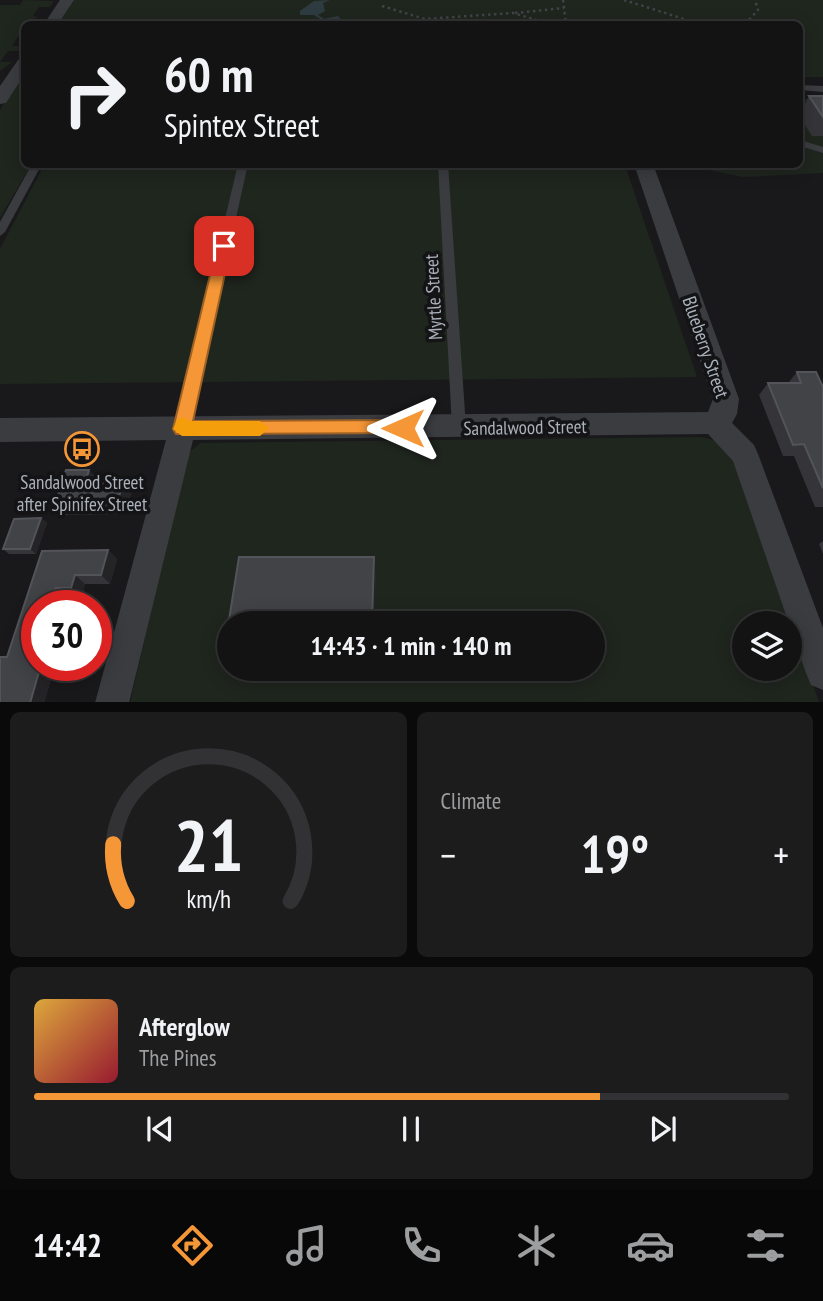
<!DOCTYPE html>
<html lang="en">
<head>
<meta charset="utf-8">
<style>
  :root { --surface:#131314; --page:#1c1c1d; --text:#f1f3f6; --muted:#9d9ea0; --line:#323234; --accent:#f59637 }
  body { margin:0; font-family:"PT Sans Narrow",sans-serif; background:var(--page); color:var(--text); height:100vh; display:flex; flex-direction:column; font-size:26px; white-space:nowrap }
  * { box-sizing:border-box; margin:0 }
  p { font-size:23px; color:var(--muted) }
  .icon { flex:none; width:38px; height:38px; fill:none; stroke:currentColor; stroke-width:2; stroke-linecap:round; stroke-linejoin:round }
  .map { position:relative; height:702px; overflow:hidden }
  .drawer { display:flex; flex-direction:column; gap:10px; padding:10px; background:#0a0a0b; flex:1 }
  .drawer>* { flex:none }
  .banner { position:absolute; left:21px; top:21px; width:782px; height:147px; border-radius:10px; box-shadow:0 4px 18px #0003,0 0 0 2px var(--line); background:#131314; color:var(--text); overflow:hidden }
  .tools { position:absolute; left:732px; top:611px; display:grid; gap:14px }
  .tools a { display:grid; place-items:center; width:70px; height:70px; border-radius:50%; background:var(--surface); box-shadow:0 4px 18px #0003,0 0 0 2px var(--line); font-size:35px }
  .speed { position:absolute; left:21px; top:590px; display:flex; gap:14px; font-size:35px; font-weight:700; text-align:center }
  .speed>* { display:grid; place-content:center; width:91px; height:91px; border-radius:50%; background:var(--surface); box-shadow:0 4px 18px #0003,0 0 0 2px var(--line); line-height:1 }
  .speed .limit { border:10px solid #d22; background:#fff; color:#111 }
  .pin { position:absolute; display:grid; place-items:center; width:60px; height:60px; color:#fff; margin:-30px; border-radius:14px; box-shadow:0 4px 10px #0006 }
  .me { position:absolute; width:77px; margin:-38px; rotate:270deg; stroke-linejoin:round; filter:drop-shadow(0 0 5px #0008) }
  .turn { display:flex; align-items:center; gap:24px; height:147px; padding:0 28px; font-size:32px }
  .turn .icon { width:91px; height:91px; stroke-width:2.5 }
  .turn b { display:block; font-size:49px; line-height:60px }
  .big { font-size:52px; font-weight:700; line-height:1.1 }
  .drawer .widget { flex:1; display:flex; flex-direction:column; justify-content:center; gap:10px; min-width:0; padding:0 24px; border-radius:10px; background:var(--page) }
  .drawer .dial { align-items:center; gap:0 }
  .dial svg { height:182px; overflow:visible; fill:none; stroke:var(--line); stroke-width:7; stroke-linecap:round; text-anchor:middle }
  .dial text { fill:var(--text); stroke:none }
  .song { display:flex; align-items:center; gap:21px }
  .cover { width:84px; height:84px; border-radius:10px; background:linear-gradient(135deg,hsl(40 70% 55%),hsl(350 70% 35%)) }
  .played { height:7px; border-radius:4px; background:linear-gradient(90deg,var(--accent) 75%,var(--line) 75%) }
  .keys { display:flex; justify-content:space-around; direction:ltr }
  .heat { display:flex; justify-content:space-between; align-items:center; font-size:38px; direction:ltr }
  .drawer .tiles { flex:1; display:grid; gap:10px; grid-template-columns:1fr 1fr }
  .widget:last-child { grid-column:span 2 }
  .trip { position:absolute; left:217px; top:611px; width:388px; height:70px; border-radius:35px; background:var(--surface); box-shadow:0 4px 18px #0003,0 0 0 2px var(--line); font-weight:700; line-height:70px; text-align:center }
  .tabs { display:flex; height:112px; justify-content:space-around; align-items:center; background:#080808; color:var(--muted) }
  .tabs .icon { width:49px; height:49px }
  .tabs .selected { color:var(--accent) }
  .tabs b { font-size:32px; color:var(--text) }
  .map>svg:first-child { display:block }
  .green { fill:#1f261e; fill-rule:evenodd }
  .water { fill:#2e3b40 }
  .lines { fill:none; stroke-linecap:round; stroke-linejoin:round }
  .path { stroke:#404347; stroke-width:2.5; stroke-dasharray:2.5 3.5; stroke-linecap:butt }
  .service { fill:#3a3c40; fill-rule:evenodd }
  .minor { fill:#3a3c40; fill-rule:evenodd }
  .wall { fill:#353539 }
  .shaded-wall { fill:#242427 }
  .building { fill:#424347; stroke:#525459; stroke-width:2 }
  .route { fill:#f59637; stroke:#9f6224; stroke-width:2 }
  .slow { fill:#f59e0b }
  .labels { text-anchor:middle; stroke-width:7; stroke-linejoin:round; paint-order:stroke }
  .street-label { font-size:19px; fill:#abb2bb; stroke:#141416 }
  .poi-label { font-size:19px; fill:#abb2bb; stroke:#141416 }
</style>
</head>
<body>
<div class="map">
<svg width="823" height="703" viewBox="0 0 823 703">
  <rect width="100%" height="100%" fill="#19191b"/>
  <g class="green">
    <polygon points="23,0 54,1 50,7 39,7 33,16 38,17 24,24 24,35 19,35 12,46 22,46 20,51 8,51 0,62 12,62 0,71 0,5 20,5"/>
    <polygon points="73,0 823,0 823,77 800,77 800,24 57,24"/>
    <polygon points="24,74 24,164 31,165 0,218 0,110"/>
    <polygon points="800,98 823,100 823,173 743,177 684,165 800,164"/>
    <polygon points="44,165 625,165 697,377 0,384 0,249"/>
    <path d="M701,437l16,4 16,16 86,245 -689,1 54,-238 5,-13 12,-9zM229,623h364v45h-364zM744,623h45v45h-45z"/>
  </g>
  <polygon class="water" points="330,0 323,3 325,11 318,15 324,19 338,16 345,24 308,24 320,19 314,15 300,15 300,11 314,1"/>
  <g class="lines">
    <g class="path">
      <polyline points="563,0 566,24"/>
      <polyline points="624,0 700,24"/>
      <polyline points="382,6 425,19 513,13 550,24"/>
      <polyline points="515,13 564,8"/>
      <polyline points="745,24 758,10 755,0"/>
    </g>
    <g class="service">
      <polygon points="800,85 823,86 823,92 800,90"/>
      <polygon points="800,140 823,147 823,153 800,146"/>
      <polygon points="32,164 42,164 5,232 0,236 0,222"/>
      <polygon points="238,164 248,164 189,429 187,433 182,435 177,433 175,429"/>
      <polygon points="438,164 448,164 466,427 464,431 459,433 454,431 452,427"/>
    </g>
    <g class="minor">
      <polygon points="60,0 74,0 58,24 44,24"/>
      <polygon points="24,58 24,75 6,103 0,104 0,86 18,60"/>
      <polygon points="634,164 653,164 739,399 737,414 732,423 754,445 758,454 823,628 823,690 811,685 806,673 733,461 708,434 193,440 129,703 95,703 166,440 0,442 0,418 708,412 713,399"/>
    </g>
  </g>
  <g class="wall">
    <polygon points="809,96 823,96 823,136 812,136 800,117 800,114"/>
    <polygon points="797,372 823,387 823,507 815,507 794,456 783,456 759,395 768,383 788,383"/>
    <polygon points="89,470 98,481 97,483 123,483 131,494 125,514 65,515 55,504"/>
    <polygon points="41,518 47,523 36,554 9,554 3,549"/>
    <polygon points="823,541 823,554 819,544"/>
    <polygon points="108,550 117,559 110,584 85,584 82,596 67,597 64,606 37,606 37,665 55,665 44,703 0,703 7,657 42,551"/>
    <polygon points="376,571 374,623 232,623 229,620"/>
  </g>
  <g class="shaded-wall">
    <polygon points="89,470 98,481 94,494 85,484"/>
    <polygon points="123,483 131,494 125,514 117,503"/>
    <polygon points="41,518 47,523 36,554 30,549"/>
    <polygon points="108,550 117,559 110,584 101,575"/>
    <polygon points="374,557 376,571 374,623 373,623"/>
    <polygon points="75,575 85,584 82,596 71,588"/>
    <polygon points="56,588 67,597 64,606 50,606"/>
    <polygon points="41,665 55,665 44,703 30,703"/>
  </g>
  <g class="building">
    <polygon points="809,96 823,96 823,117"/>
    <polygon points="797,372 816,372 823,387 823,488 804,444 793,445 768,383 801,383"/>
    <polygon points="66,470 89,470 85,484 123,483 117,503 55,504"/>
    <polygon points="41,518 30,549 3,549 14,519"/>
    <polygon points="108,550 101,575 75,575 71,588 56,588 50,606 37,606 37,665 41,665 30,703 0,703 0,657 7,657 42,551"/>
    <polygon points="239,557 374,557 372,620 229,620"/>
  </g>
  <polygon class="route" points="224,241 231,246 193,421 403,420 410,422 412,428 410,433 176,434 173,429 217,246"/>
  <polygon class="slow" points="183,417 190,421 260,421 269,428 260,436 182,436 173,429 177,420"/>
  <defs>
    <g id="bus-ring" transform="scale(1.75)"><circle r="9.5" fill="#141416" stroke="#f59637" stroke-width="1.5"/><path d="M-5-6H5V4H4V6H2V4H-2V6H-4V4H-5ZM-3.5-4V0h7V-4ZM-3.5 1.2v1.5H-2V1.2ZM2 1.2v1.5H3.5V1.2Z" fill="#f59637"/></g>
  </defs>
  <g fill-rule="evenodd">
    <use href="#bus-ring" x="82" y="449"/>
  </g>
  <g class="labels">
    <g class="street-label">
      <text transform="translate(433 297) rotate(-93)" y="7">Myrtle Street</text>
      <text transform="translate(706 347) rotate(71)" y="7">Blueberry Street</text>
      <text transform="translate(525 427) rotate(-1)" y="7">Sandalwood Street</text>
    </g>
    <g class="poi-label">
      <text x="82" y="489">Sandalwood Street<tspan x="82" dy="22">after Spinifex Street</tspan></text>
    </g>
  </g>
</svg>
<div class="tools">
<a><svg class="icon" aria-label="layers" viewBox="0 0 24 24"><path d="M12 4l9 5-9 5-9-5zM3 14l9 5 9-5"/></svg></a>
</div>
<div class="speed"><div class="limit">30</div></div>
<div class="pin" style="left:224px;top:246px;background:#d93025"><svg class="icon" aria-label="arrive" viewBox="0 0 24 24"><path d="M6 21V4h12l-3 4 3 4H6"/></svg></div>
<svg class="me" style="left:403px;top:428px" viewBox="-20 -20 40 40"><path d="M0-17L14 15 0 8-14 15z" fill="#f59637" stroke="#fff" stroke-width="4"/></svg>
<div class="trip">14:43 · 1 min · 140 m</div>
<div class="banner">
<div class="turn"><svg class="icon" aria-label="right" viewBox="0 0 24 24"><path d="M7 20v-9h11M14 6l5 5-5 5"/></svg><div><b>60 m</b>Spintex Street</div></div>
</div>
</div>
<section class="drawer">
<div class="tiles">
<div class="widget dial"><svg viewBox="0 0 100 80">
<path d="M14 69A42 42 0 1 1 86 69"/>
<path d="M14 69A42 42 0 0 1 8 44" stroke="#f59637"/>
<text x="50" y="56" font-size="32" font-weight="700">21</text>
<text x="50" y="72" font-size="11">km/h</text>
</svg></div>
<div class="widget"><p>Climate</p>
<div class="heat"><a>−</a><b class="big">19°</b><a>+</a></div>
</div>
<div class="widget">
<div class="song"><i class="cover"></i><div><b>Afterglow</b><p>The Pines</p></div></div>
<div class="played"></div>
<div class="keys"><svg class="icon" aria-label="previous" viewBox="0 0 24 24"><path d="M18 5L8 12l10 7zM5 5v14"/></svg><svg class="icon" aria-label="pause" viewBox="0 0 24 24"><path d="M8 5v14M16 5v14"/></svg><svg class="icon" aria-label="next" viewBox="0 0 24 24"><path d="M6 5l10 7-10 7zM19 5v14"/></svg></div>
</div>
</div>
</section>
<nav class="tabs">
<b>14:42</b>
<svg class="icon selected" aria-label="directions" viewBox="0 0 24 24"><path d="M12 3l9 9-9 9-9-9zM9 14v-3h6M13 9l2 2-2 2"/></svg>
<svg class="icon" aria-label="music" viewBox="0 0 24 24"><path d="M9 18V5l10-2v13"/><circle cx="6" cy="18" r="3"/><circle cx="16" cy="16" r="3"/></svg>
<svg class="icon" aria-label="phone" viewBox="0 0 24 24"><path d="M5 4h4l2 5-3 2q2 4 5 5l2-3 5 2v4C11 20 4 13 5 4z"/></svg>
<svg class="icon" aria-label="climate" viewBox="0 0 24 24"><path d="M12 3v18M4 7l16 10M4 17L20 7"/></svg>
<svg class="icon" aria-label="car" viewBox="0 0 24 24"><path d="M5 17H2v-5l4-1 3-4h7l3 4 3 1v5h-3M9 17h6M6 11h13"/><circle cx="7" cy="17" r="2"/><circle cx="17" cy="17" r="2"/></svg>
<svg class="icon" aria-label="filters" viewBox="0 0 24 24"><path d="M4 7h16M4 17h16"/><circle cx="9" cy="7" r="2"/><circle cx="15" cy="17" r="2"/></svg>
</nav>
</body>
</html>
